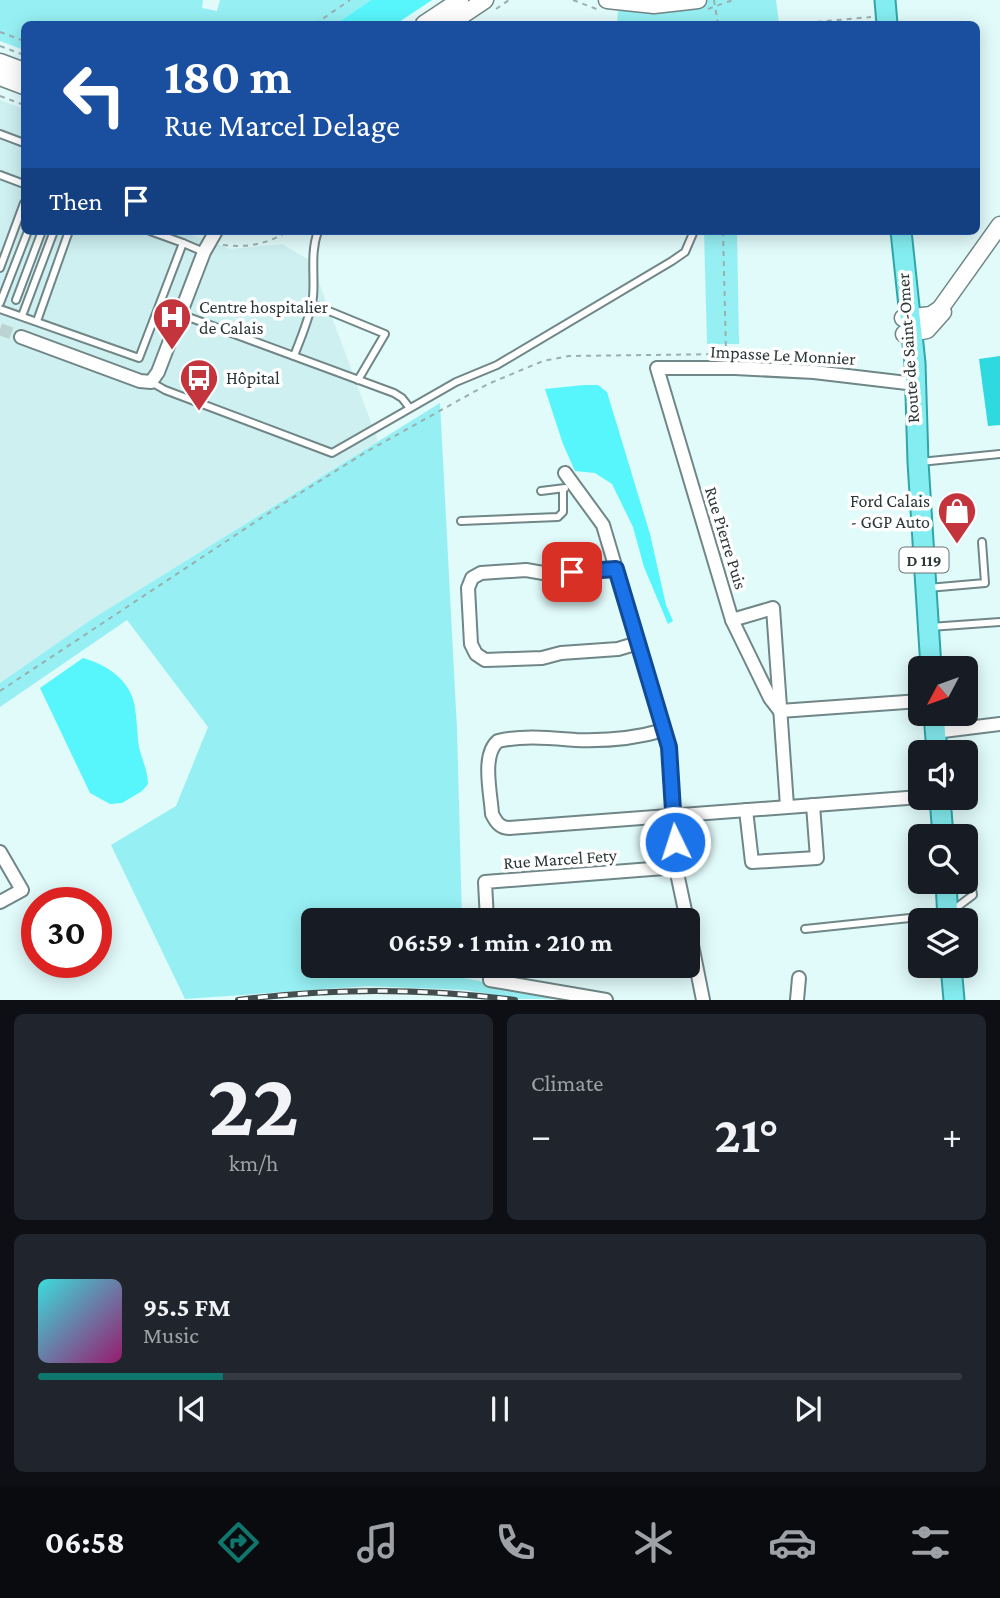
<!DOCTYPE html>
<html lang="en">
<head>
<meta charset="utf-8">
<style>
  :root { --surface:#171b24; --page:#20242c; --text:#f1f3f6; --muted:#9ea1a6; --line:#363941; --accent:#0f766e }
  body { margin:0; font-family:"Crimson Pro",serif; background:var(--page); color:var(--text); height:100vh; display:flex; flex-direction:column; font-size:26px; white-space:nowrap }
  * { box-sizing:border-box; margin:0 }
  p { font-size:23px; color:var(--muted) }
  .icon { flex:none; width:38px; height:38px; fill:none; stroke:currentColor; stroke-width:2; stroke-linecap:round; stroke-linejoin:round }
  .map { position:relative; height:1000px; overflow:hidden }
  .sheet { display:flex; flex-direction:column; gap:14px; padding:14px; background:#0d0f14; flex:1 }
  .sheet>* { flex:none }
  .top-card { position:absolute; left:21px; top:21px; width:959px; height:214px; border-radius:10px; box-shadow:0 4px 18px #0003; background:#1a4fa0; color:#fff; overflow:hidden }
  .needle { width:46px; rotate:229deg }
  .fabs { position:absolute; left:908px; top:656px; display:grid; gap:14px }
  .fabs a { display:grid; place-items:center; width:70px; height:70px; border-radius:10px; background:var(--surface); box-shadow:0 4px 18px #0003; font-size:35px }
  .speed { position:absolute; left:21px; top:887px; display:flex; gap:14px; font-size:35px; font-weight:700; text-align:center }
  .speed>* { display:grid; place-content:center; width:91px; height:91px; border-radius:50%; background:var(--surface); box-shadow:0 4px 18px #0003; line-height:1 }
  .speed .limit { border:10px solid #d22; background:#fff; color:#111 }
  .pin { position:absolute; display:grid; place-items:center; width:60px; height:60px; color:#fff; margin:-30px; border-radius:14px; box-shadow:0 4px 10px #0006 }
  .me { position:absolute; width:77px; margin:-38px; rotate:356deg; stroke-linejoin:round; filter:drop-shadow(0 0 5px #0008) }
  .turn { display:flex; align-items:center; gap:24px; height:147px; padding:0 28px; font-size:32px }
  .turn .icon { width:91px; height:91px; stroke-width:2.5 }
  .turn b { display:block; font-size:49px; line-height:60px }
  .then { display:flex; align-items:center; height:66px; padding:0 28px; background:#0003; gap:14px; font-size:26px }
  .big { font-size:52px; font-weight:700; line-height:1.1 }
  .sheet .tile { flex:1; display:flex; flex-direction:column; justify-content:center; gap:10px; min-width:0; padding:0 24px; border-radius:10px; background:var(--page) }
  .sheet .dial { align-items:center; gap:0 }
  .dial b { font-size:91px; line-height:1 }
  .song { display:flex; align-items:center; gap:21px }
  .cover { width:84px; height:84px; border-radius:10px; background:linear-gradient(135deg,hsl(180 70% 55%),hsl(320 70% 35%)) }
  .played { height:7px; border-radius:4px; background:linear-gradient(90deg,var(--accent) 20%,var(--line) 20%) }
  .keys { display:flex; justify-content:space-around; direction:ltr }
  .heat { display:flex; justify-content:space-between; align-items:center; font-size:38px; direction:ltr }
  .sheet .tiles { flex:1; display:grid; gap:14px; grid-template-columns:1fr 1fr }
  .tile:last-child { grid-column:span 2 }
  .trip { position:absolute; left:301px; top:908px; width:399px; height:70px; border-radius:10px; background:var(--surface); box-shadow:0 4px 18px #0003; font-weight:700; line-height:70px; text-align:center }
  .tab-bar { display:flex; height:112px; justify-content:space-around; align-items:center; background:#090b0e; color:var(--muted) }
  .tab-bar .icon { width:49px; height:49px }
  .tab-bar .active { color:var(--accent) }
  .tab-bar b { font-size:32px; color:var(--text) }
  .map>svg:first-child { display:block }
  .built { fill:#cef0f1 }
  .green { fill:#96f0f3 }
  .forest { fill:#2edae0 }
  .water { fill:#57f6fc }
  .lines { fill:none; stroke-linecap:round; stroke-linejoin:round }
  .minor-tunnel { stroke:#bdd3d3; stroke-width:12; stroke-dasharray:12 6; stroke-linecap:butt }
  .service-casing { stroke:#708687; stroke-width:10 }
  .minor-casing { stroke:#708687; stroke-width:16 }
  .tertiary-casing { stroke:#708687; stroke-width:19 }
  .primary-casing { stroke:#30a6a9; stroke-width:23 }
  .path { stroke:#9bafaf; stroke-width:2; stroke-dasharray:5 5; stroke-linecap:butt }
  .service { stroke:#fff; stroke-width:6 }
  .minor { stroke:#fff; stroke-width:12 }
  .tertiary { stroke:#fff; stroke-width:16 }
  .primary { stroke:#84edf1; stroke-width:19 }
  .rail-casing { stroke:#434f4f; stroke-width:6 }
  .rail { stroke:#fff; stroke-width:3.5; stroke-dasharray:10; stroke-linecap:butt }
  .route-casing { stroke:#114b97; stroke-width:18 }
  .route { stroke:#1a73e8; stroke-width:12 }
  .labels { text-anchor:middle; stroke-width:7; stroke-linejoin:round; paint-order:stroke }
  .shield { fill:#fff; stroke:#6c7373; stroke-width:2 }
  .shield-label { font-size:16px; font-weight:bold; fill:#2d3737 }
  .poi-label { font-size:18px; fill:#2d3737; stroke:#fff; text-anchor:start }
  .street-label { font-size:18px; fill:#2d3737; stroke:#fff }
</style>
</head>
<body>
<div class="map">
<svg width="1000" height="1000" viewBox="0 0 1000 1000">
  <rect width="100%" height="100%" fill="#e1fafa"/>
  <polygon class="built" points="0,100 24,109 24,231 186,231 194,236 230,249 282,244 311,261 378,441 92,619 0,683"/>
  <g class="green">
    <polygon points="0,0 203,0 202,8 217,11 220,0 371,0 336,24 24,24 24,50 0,41"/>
    <polygon points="619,0 776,0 779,24 802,24 621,24 617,23"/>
    <polygon points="704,231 737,231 739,344 707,344"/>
    <polygon points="440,403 457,729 462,920 313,920 313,966 463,966 464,978 572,999 517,999 465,990 368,986 185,999 111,845 176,806 208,727 127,620 0,707 0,683 92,619"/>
  </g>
  <polygon class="forest" points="1000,356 1000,425 988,426 979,359"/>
  <g class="water">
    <polygon points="371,0 432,0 396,24 336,24"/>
    <polygon points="584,385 598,385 607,392 650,534 666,605 673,621 668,624 644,567 633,527 612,484 595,473 575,471 563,444 545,389"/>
    <path d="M83,658c22,6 46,21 51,45 3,14 3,30 5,44 3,13 9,24 9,37l-6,7 -20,12 -12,1 -20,-11 -50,-105z"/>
  </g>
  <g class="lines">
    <polyline class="minor-tunnel" points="0,329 21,337"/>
    <g class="service-casing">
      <g id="service">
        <polyline points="0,134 24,143"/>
        <polyline points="0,175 24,184"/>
        <polyline points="183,243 204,252"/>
        <polyline points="0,268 24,203"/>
        <polyline points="16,300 42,231"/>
        <polyline points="0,303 28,231"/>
        <polyline points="312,304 385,334 358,380"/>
        <polyline points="0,309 139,358 183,243 150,231"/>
        <polyline points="180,314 394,393 402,398 409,407"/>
        <polyline points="22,316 54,231"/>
        <polyline points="37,321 69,231"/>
        <path d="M294,356c7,-19 16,-38 19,-59 2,-22 -3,-44 5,-66"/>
        <polyline points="151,382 165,390 332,453 456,382 497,365 672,261 685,252 694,231"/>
        <polyline points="920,462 1000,454"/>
        <polyline points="541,491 565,488"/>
        <polyline points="461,521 558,517 563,512 563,489"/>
        <polyline points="928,588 985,583 982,542"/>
        <polyline points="930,627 1000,622"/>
        <polyline points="966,873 971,876"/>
        <polyline points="805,929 948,914 973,895 972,887"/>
      </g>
    </g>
    <g class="minor-casing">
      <g id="minor">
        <polyline points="21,337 140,381 151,382 158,372 204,252 216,231"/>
        <polyline points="565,473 603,525 669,747 677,873 687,920"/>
        <polyline points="616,569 549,574 526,570 481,573 472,578 468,588 471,644 476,654 485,660 542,658 561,653 618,649 638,643"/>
        <polyline points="732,620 773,608 787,806"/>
        <polyline points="780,711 770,698 732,620 657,368 735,368 814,372 907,383"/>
        <polyline points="780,711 920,701"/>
        <path d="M664,730c-27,8 -60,11 -88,10 -26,-2 -53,-5 -78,1 -17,14 -7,53 -6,73 4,8 8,14 17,14l411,-31"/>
        <polyline points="935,732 1000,724"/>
        <polyline points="746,810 752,862 817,858 813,805"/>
        <polyline points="0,852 22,890 0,902"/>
        <polyline points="487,920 485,882 677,867"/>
        <polyline points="688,925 703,1000"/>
        <polyline points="490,966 490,980 606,1000"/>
        <polyline points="797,1000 799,978"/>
      </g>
    </g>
    <g class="tertiary-casing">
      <g id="tertiary">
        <polyline points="607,0 654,5 698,0"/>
        <polyline points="424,24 460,0"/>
        <polyline points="449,24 485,0"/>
        <polyline points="0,62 24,71"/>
        <polyline points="0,77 24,86"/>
        <polyline points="903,318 931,315 940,309 1000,225"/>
        <polyline points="904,334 927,330 943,312"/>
      </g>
    </g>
    <g class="primary-casing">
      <g id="primary">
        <polyline points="885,0 887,24"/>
        <polyline points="901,231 915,363 918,462 931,668"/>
        <polyline points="934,714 937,752"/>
        <polyline points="940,798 943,836"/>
        <polyline points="946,882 948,920"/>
        <polyline points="951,966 954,1000"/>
      </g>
    </g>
    <g class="path">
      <polyline points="573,0 599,10"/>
      <polyline points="714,0 718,24"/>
      <polyline points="496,9 509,0"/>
      <polyline points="708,9 733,0"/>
      <polyline points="315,24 350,0"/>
      <polyline points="807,24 816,22 871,17"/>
      <polyline points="0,32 24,41"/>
      <polyline points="0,46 24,55"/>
      <polyline points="0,96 24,105"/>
      <polyline points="190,231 198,236"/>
      <polyline points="723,231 726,353"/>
      <path d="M223,245c24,3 45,-1 65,-14"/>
      <polyline points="0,691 278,507 366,452 488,384 543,361 569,356 726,354 727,356"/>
    </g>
    <use href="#service" class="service"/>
    <use href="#minor" class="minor"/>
    <use href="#tertiary" class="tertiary"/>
    <use href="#primary" class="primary"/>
    <g class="rail-casing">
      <path id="rail" d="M238,1000c92,-12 186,-12 277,0"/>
    </g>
    <use href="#rail" class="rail"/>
  </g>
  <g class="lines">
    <g class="route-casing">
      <polyline id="route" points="572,572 616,569 669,747 675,842"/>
    </g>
    <use href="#route" class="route"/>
  </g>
  <defs>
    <g id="hospital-pin" transform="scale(2.0125)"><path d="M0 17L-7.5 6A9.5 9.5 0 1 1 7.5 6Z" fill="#c4343d" stroke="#fff"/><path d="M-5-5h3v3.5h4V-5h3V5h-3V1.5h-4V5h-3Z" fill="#fff"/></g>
    <g id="bus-pin" transform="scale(2.0125)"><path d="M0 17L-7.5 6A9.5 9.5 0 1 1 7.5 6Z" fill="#c4343d" stroke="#fff"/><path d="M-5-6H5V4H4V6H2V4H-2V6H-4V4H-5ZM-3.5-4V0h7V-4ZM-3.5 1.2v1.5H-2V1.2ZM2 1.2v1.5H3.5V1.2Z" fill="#fff"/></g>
    <g id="shop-pin" transform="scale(2.0125)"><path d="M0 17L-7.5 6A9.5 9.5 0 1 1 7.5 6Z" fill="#c4343d" stroke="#fff"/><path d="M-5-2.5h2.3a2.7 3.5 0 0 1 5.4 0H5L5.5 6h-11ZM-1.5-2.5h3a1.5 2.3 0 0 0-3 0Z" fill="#fff"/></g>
  </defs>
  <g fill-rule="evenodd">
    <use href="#hospital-pin" x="172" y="317"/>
    <use href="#bus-pin" x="199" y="378"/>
    <use href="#shop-pin" x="957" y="511"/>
  </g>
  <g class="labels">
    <rect class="shield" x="899.5" y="547.5" width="49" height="25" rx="5"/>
    <g class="shield-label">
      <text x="924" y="566">D 119</text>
    </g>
    <g class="poi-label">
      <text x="199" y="313">Centre hospitalier<tspan x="199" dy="21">de Calais</tspan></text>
      <text x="226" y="384">Hôpital</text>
      <text x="930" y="507" text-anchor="end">Ford Calais<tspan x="930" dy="21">- GGP Auto</tspan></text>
    </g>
    <g class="street-label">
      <text transform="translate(908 348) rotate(-94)" y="6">Route de Saint-Omer</text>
      <text transform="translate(783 355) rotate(3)" y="6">Impasse Le Monnier</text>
      <text transform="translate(726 538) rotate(73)" y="6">Rue Pierre Puis</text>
      <text transform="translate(560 859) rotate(-4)" y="6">Rue Marcel Fety</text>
    </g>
  </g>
</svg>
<div class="fabs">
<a><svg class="needle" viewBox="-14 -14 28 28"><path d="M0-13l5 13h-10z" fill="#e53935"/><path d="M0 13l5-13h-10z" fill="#9ea1a6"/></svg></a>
<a><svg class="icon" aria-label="sound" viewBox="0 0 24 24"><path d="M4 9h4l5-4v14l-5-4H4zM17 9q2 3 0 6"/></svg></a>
<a><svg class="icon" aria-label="search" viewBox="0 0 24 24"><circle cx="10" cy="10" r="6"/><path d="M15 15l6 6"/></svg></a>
<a><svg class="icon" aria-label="layers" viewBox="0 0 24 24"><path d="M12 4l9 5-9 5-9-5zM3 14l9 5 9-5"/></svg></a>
</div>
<div class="speed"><div class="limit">30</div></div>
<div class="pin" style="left:572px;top:572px;background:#d93025"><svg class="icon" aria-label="arrive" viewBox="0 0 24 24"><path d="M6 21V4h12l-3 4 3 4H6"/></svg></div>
<svg class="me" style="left:675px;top:842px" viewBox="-20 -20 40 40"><circle r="17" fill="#1a73e8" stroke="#fff" stroke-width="3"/><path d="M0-11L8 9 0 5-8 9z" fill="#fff"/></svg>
<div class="trip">06:59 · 1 min · 210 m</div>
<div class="top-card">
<div class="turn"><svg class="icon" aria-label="left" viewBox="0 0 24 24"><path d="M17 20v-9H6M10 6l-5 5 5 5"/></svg><div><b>180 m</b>Rue Marcel Delage</div></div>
<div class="then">Then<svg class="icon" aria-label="arrive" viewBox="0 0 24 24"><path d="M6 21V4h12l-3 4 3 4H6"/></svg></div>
</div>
</div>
<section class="sheet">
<div class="tiles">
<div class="tile dial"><b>22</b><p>km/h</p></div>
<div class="tile"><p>Climate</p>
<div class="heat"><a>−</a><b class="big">21°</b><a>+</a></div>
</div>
<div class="tile">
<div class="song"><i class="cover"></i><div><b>95.5 FM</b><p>Music</p></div></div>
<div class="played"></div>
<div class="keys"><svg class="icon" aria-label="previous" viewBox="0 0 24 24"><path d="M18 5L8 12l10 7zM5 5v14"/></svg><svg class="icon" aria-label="pause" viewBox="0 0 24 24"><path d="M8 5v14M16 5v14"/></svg><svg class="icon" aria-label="next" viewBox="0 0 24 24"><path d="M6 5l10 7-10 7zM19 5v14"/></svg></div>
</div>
</div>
</section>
<nav class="tab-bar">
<b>06:58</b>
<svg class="icon active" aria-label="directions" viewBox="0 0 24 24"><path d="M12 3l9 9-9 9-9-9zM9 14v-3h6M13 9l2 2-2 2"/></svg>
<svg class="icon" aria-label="music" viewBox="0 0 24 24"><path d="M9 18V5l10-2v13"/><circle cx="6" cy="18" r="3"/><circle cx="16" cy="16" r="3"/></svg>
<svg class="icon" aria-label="phone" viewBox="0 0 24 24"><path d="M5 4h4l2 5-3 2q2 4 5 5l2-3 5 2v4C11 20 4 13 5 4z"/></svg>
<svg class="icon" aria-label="climate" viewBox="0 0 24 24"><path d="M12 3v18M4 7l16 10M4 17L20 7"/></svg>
<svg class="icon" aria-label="car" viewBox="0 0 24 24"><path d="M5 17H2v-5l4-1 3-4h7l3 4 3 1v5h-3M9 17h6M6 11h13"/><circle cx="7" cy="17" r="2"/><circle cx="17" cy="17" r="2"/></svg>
<svg class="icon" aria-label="filters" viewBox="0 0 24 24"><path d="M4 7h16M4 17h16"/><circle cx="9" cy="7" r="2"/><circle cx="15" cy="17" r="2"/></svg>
</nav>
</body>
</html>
